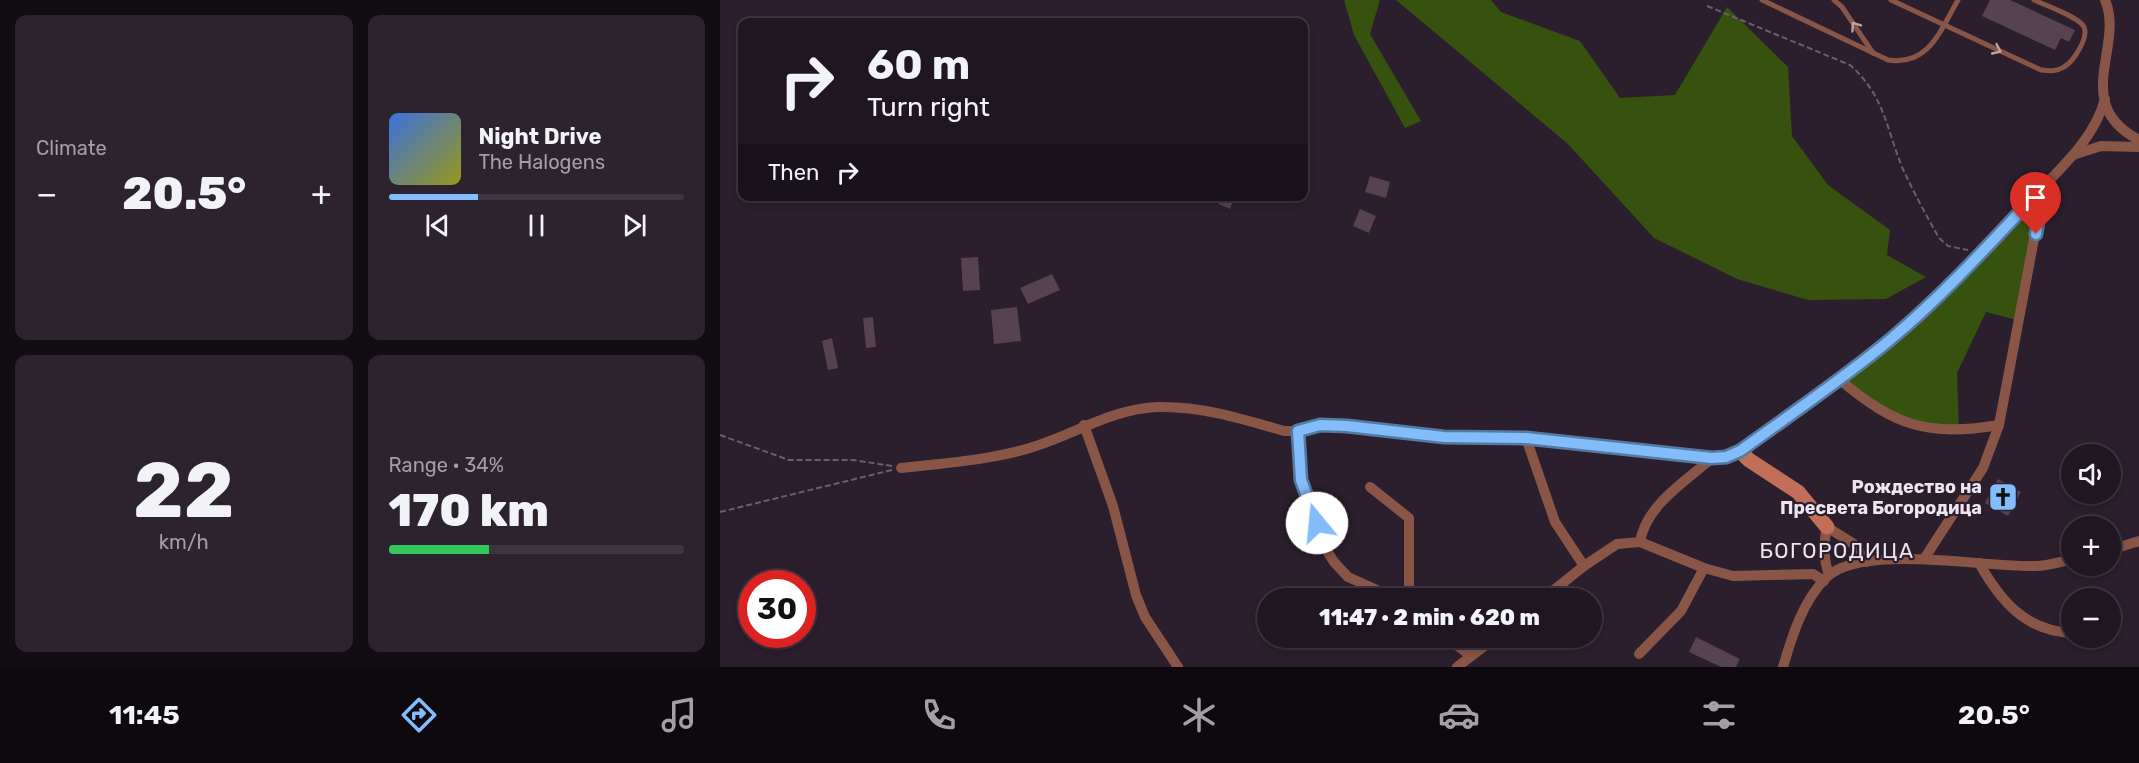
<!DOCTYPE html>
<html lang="en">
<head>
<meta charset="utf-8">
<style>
  :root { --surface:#201622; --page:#2d232f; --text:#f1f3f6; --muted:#a29fa5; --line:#3d3540; --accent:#82bcfa }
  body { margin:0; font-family:Rubik,sans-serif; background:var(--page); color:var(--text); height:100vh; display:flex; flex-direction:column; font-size:22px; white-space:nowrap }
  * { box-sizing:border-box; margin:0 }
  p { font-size:20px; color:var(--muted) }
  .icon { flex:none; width:33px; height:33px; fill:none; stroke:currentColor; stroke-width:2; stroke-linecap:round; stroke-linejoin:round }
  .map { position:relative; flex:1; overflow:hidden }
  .panel { display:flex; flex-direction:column; gap:15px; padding:15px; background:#120c13; width:720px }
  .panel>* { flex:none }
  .top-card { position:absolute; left:18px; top:18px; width:570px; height:183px; border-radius:12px; box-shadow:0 3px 9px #0003,0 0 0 2px var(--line); background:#201622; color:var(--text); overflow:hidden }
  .buttons { position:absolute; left:1341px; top:444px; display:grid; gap:12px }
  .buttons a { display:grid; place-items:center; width:60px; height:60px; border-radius:50%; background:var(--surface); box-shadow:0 3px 9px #0003,0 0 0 2px var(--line); font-size:30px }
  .speed { position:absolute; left:18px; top:570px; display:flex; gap:12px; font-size:30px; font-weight:700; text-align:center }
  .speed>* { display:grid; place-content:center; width:78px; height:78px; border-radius:50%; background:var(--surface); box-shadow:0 3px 9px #0003,0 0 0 2px var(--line); line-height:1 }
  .speed .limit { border:9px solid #d22; background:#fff; color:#111 }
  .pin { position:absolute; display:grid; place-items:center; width:51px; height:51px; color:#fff; margin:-62px -26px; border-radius:50% 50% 50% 0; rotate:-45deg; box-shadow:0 0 6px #0007 }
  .pin .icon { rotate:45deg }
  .me { position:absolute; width:66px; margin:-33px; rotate:343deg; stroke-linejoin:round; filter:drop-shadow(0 0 4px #0008) }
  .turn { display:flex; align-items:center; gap:21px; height:126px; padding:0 30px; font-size:27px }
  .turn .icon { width:78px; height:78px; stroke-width:2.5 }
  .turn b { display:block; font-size:42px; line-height:51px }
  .then { display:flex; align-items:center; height:57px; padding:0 30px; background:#0003; gap:12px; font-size:22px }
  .big { font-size:45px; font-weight:800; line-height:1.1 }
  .panel .tile { flex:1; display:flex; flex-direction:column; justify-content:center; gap:9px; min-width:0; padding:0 21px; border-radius:12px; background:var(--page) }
  .panel .dial { align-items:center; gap:0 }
  .dial b { font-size:78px; line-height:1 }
  .song { display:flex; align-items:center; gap:18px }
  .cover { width:72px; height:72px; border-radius:9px; background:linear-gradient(135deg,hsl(220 70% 55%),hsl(60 70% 35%)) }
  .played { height:6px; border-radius:3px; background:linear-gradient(90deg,var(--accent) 30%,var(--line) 30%) }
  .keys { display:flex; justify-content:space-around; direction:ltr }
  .heat { display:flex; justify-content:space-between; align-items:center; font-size:33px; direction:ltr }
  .charge { height:9px; border-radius:4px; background:linear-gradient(90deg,#34c759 34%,var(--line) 0) }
  .panel .tiles { flex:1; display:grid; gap:15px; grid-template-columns:repeat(2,1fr) }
  .trip { position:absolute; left:537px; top:588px; width:345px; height:60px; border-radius:30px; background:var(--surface); box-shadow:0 3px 9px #0003,0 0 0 2px var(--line); font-weight:800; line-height:60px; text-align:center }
  .menu { display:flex; height:96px; justify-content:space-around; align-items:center; background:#0d090e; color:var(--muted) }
  .menu .icon { width:42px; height:42px }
  .menu .selected { color:var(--accent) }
  .menu b { font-size:27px; color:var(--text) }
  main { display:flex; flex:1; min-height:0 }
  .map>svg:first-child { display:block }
  .green { fill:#37510e }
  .building { fill:#57424f }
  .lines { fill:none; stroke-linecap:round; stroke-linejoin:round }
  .path { stroke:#6b5f6c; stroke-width:2; stroke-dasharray:6 3; stroke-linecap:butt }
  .lane { stroke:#885547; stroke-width:5 }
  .street { stroke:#885547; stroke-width:10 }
  .secondary { stroke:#c16f59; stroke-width:15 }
  .oneway { stroke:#c0a4a3 }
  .route-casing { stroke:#547aa2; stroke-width:15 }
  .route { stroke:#82bcfa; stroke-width:10 }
  .labels { text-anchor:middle; stroke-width:4.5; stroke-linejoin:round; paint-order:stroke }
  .poi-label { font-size:18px; font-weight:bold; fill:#eee5ef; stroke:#2b1e2d; text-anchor:end }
  .quarter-label { font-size:21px; letter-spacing:1.5px; fill:#eee5ef; stroke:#2b1e2d }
</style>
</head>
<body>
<main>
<section class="panel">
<div class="tiles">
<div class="tile"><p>Climate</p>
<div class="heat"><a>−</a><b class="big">20.5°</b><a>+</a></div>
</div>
<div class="tile">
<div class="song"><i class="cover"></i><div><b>Night Drive</b><p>The Halogens</p></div></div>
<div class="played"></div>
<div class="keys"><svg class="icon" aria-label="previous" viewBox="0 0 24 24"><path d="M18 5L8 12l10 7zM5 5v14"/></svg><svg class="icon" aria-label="pause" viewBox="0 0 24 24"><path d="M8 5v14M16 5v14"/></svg><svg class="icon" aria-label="next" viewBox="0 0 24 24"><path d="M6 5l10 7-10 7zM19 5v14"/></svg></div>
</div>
<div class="tile dial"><b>22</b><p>km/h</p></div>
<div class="tile"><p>Range · 34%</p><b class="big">170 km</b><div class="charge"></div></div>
</div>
</section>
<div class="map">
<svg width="1419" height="667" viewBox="0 0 1419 667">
  <rect width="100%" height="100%" fill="#2b1e2d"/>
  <g class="green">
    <polygon points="624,0 660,0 650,34 701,121 685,128 634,35"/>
    <polygon points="676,0 771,0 781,12 860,41 900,98 955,95 1007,7 1068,67 1072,136 1108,185 1170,230 1167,255 1206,277 1166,299 1088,300 1017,279 934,238 848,144"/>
    <polygon points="1324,186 1297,320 1266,312 1237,373 1239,432 1174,419 1120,380 1173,338"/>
  </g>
  <g class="building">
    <polygon points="1270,0 1290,0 1355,30 1349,42 1341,38 1335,50 1262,16"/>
    <polygon points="650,176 670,182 666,198 645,192"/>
    <polygon points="501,196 515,196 510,209 498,204"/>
    <polygon points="640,209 656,216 649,233 633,226"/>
    <polygon points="258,257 260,290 243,291 241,258"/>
    <polygon points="332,274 340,290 308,304 300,288"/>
    <polygon points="297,307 301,341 274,344 271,310"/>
    <polygon points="153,317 156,347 146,348 143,318"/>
    <polygon points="112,338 118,368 108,370 102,341"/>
    <polygon points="1278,479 1301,492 1288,516 1265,503"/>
    <polygon points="976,637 1020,659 1016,667 1001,667 969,652"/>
  </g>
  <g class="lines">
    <g class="path">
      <path d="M987,6l143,59c34,30 36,62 52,102 11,24 24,48 37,71l9,8 20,4"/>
      <polyline points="0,435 69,460 133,460 172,466"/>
      <polyline points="0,512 172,470"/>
    </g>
    <g class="lane">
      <path d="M1042,0l126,60c41,6 52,-29 70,-60"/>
      <polyline points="1114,0 1122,7 1153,53"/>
      <path d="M1171,0l150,70c8,1 15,2 23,-3 9,-5 25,-29 20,-40 -5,-10 -39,-22 -50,-27"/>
    </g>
    <g class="street">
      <path d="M1385,0c20,46 -35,104 34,140"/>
      <polyline points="1356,154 1381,146 1419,147"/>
      <path d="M1120,380c55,46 88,57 159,45"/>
      <polyline points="364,425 393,506 416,595 425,617 458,667"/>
      <polyline points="578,431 581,480 592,504 602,543 614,562 628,577 675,598"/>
      <polyline points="806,438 835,522 864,566"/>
      <path d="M181,468c44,-5 93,-8 135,-22 43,-14 76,-37 122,-39 44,-1 85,12 126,24h14l22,-6 27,1 97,11 82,1 186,20 14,-1 14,-6c51,-36 102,-72 151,-112 50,-41 95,-91 139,-138 29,-32 63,-59 75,-102"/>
      <polyline points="650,487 689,518 689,598"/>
      <polyline points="920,542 984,568 1013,576 1093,574 1104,581"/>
      <polyline points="1390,550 1419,541"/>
      <polyline points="1204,559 1263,468 1279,425 1324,186"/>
      <path d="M1259,563c21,37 46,68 93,70"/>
      <path d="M1109,575c-6,-17 -6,-31 -2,-48l27,17 12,18"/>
      <path d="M824,598l40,-32 33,-22 23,-2c6,-37 45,-60 72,-84"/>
      <polyline points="727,638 751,656"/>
      <polyline points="919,654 961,611 984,568"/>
      <polyline points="737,667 775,638"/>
      <path d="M1063,667c9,-31 20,-67 44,-90 35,-34 161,-9 208,-11 12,0 25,-4 37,-7"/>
    </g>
    <polyline class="secondary" points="1020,451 1029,460 1078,492 1107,527"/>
  </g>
  <defs><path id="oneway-chevron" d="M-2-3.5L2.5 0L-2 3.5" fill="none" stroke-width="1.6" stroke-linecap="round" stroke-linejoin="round" transform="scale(1.5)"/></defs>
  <g class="oneway">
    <use href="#oneway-chevron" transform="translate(1135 26) rotate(-125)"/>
    <use href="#oneway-chevron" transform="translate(1277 50) rotate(25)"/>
  </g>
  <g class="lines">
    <g class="route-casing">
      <path id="route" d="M597,523l-16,-43 -3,-49 22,-6 27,1 97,11 82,1 186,20 14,-1 14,-6c51,-37 103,-72 151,-112 55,-46 104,-101 153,-153l-8,48"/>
    </g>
    <use href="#route" class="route"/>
  </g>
  <defs>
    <g id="church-square" transform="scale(1.5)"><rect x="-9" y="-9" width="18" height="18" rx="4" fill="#82bcfa" stroke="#2b1e2d"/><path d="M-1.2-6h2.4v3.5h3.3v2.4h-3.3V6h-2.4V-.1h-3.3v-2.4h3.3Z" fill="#111"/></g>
  </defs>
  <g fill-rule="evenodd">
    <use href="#church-square" x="1283" y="497"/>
  </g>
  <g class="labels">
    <g class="poi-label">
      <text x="1262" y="493">Рождество на<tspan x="1262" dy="21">Пресвета Богородица</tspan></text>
    </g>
    <g class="quarter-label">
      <text x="1117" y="558">БОГОРОДИЦА</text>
    </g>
  </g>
</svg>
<div class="buttons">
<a><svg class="icon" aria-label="sound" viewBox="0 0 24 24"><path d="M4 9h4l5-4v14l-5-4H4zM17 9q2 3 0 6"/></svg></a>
<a>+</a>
<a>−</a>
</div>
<div class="speed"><div class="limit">30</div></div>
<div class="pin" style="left:1316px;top:234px;background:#d93025"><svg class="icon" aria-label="arrive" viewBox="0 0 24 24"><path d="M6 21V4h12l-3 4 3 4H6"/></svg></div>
<svg class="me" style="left:597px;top:523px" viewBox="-20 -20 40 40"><circle r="19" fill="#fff"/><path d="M0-13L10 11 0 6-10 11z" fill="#82bcfa"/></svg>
<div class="trip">11:47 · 2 min · 620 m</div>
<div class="top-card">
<div class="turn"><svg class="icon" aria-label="right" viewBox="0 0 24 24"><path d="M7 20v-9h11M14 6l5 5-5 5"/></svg><div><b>60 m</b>Turn right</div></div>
<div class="then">Then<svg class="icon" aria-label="right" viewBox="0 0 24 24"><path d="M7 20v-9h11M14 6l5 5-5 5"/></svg></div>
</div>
</div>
</main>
<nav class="menu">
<b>11:45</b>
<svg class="icon selected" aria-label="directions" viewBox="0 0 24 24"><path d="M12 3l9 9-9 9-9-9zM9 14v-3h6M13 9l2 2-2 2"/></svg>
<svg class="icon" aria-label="music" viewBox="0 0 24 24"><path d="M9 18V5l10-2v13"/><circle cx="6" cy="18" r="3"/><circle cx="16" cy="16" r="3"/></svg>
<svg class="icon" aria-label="phone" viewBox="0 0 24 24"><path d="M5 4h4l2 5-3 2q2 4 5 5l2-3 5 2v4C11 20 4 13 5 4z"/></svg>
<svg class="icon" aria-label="climate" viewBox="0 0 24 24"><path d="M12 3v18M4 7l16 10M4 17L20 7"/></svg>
<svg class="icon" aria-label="car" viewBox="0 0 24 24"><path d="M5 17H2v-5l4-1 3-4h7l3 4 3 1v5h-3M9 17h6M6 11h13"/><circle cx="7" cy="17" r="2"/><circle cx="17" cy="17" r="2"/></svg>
<svg class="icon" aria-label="filters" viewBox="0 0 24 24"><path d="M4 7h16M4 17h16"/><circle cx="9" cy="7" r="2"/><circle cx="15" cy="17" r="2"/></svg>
<b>20.5°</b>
</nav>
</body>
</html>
